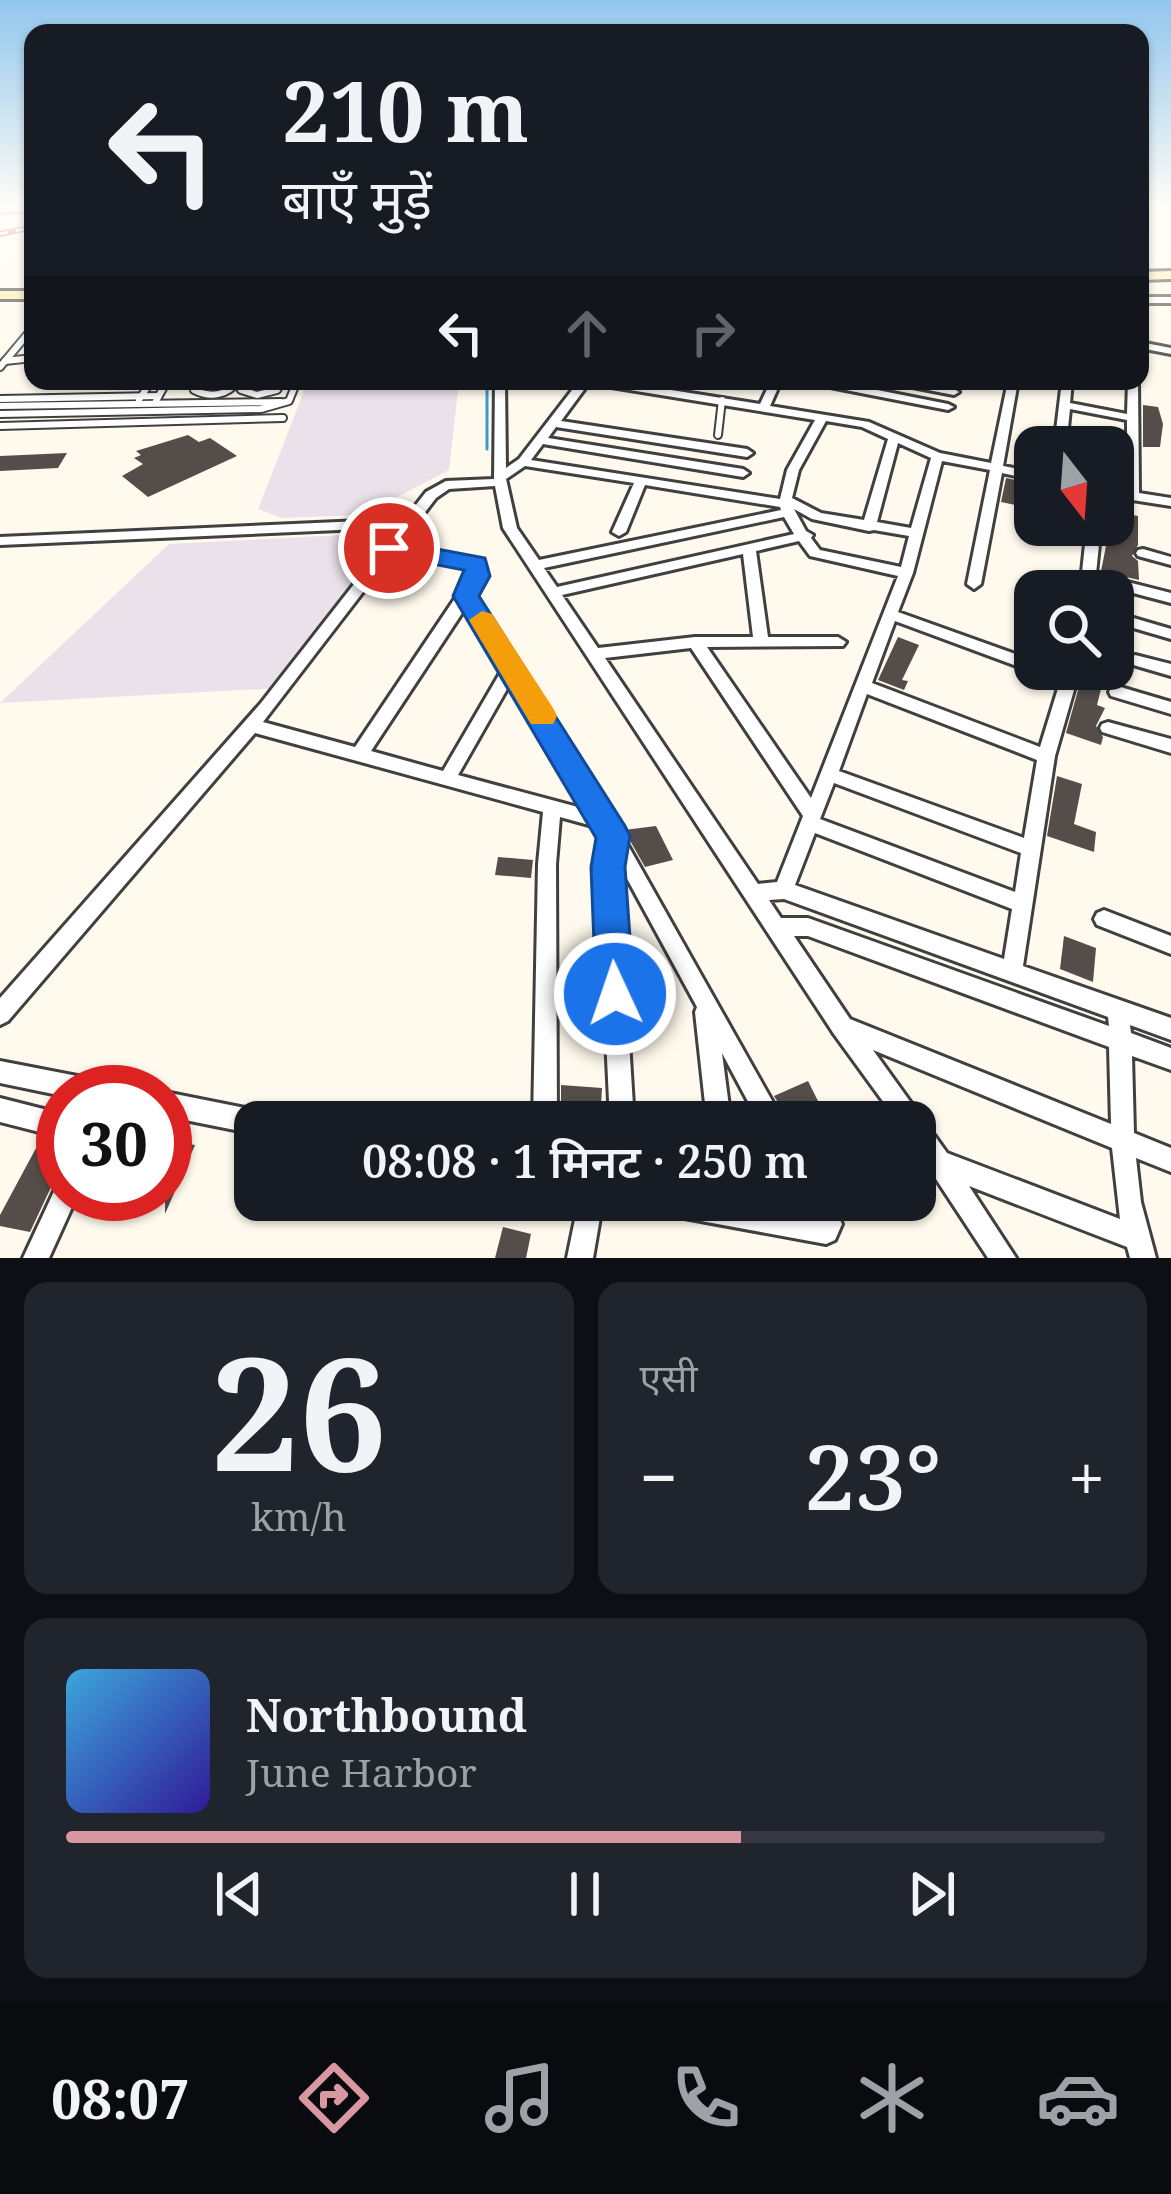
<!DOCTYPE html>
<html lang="hi">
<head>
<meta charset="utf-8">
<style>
  :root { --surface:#171b24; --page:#20242c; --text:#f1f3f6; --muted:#9ea1a6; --line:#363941; --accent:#d997a1 }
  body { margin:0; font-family:"Noto Serif","Noto Sans Devanagari",serif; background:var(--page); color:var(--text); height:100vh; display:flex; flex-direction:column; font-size:45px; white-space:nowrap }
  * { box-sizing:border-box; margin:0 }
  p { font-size:39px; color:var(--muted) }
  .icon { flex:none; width:66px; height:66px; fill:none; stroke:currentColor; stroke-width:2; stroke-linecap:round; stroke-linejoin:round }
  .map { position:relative; height:1258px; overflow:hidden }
  .sheet { display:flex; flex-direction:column; gap:24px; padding:24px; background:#0d0f14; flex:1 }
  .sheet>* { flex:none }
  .banner { position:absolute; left:24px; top:24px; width:1125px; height:366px; border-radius:24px; box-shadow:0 3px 9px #0004; background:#171b24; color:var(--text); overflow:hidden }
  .needle { width:78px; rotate:163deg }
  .tools { position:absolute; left:1014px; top:426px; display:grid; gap:24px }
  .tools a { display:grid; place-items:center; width:120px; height:120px; border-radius:24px; background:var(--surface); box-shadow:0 3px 9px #0004; font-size:60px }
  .speed { position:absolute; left:36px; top:1065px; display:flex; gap:24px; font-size:60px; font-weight:700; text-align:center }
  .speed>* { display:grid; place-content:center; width:156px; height:156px; border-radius:50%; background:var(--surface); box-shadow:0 3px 9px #0004; line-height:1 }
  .speed .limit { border:18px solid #d22; background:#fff; color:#111 }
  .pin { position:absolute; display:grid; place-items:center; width:102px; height:102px; color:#fff; margin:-51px; border:6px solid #fff; border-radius:50%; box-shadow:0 3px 12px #0007 }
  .me { position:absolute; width:132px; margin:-66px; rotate:357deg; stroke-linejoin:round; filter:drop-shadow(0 0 9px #0008) }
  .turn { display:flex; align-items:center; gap:42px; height:252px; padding:0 60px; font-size:54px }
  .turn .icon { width:156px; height:156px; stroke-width:2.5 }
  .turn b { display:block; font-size:84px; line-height:102px }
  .lanes { display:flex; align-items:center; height:114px; padding:0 60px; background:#0003; justify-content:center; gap:60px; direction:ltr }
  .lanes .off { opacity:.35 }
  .big { font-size:90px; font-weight:600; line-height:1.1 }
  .sheet .widget { flex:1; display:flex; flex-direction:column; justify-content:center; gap:18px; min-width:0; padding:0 42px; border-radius:24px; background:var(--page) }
  .sheet .dial { align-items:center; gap:0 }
  .dial b { font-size:156px; line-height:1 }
  .song { display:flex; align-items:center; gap:36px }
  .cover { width:144px; height:144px; border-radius:18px; background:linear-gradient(135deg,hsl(200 70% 55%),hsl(250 70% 35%)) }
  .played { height:12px; border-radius:6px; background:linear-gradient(90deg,var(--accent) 65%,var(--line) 65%) }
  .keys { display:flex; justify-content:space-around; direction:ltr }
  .heat { display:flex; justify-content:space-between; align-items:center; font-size:66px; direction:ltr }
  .sheet .tiles { flex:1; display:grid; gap:24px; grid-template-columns:1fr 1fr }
  .widget:last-child { grid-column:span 2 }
  .trip { position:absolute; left:234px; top:1101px; width:702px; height:120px; border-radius:24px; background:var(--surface); box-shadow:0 3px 9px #0004; font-weight:600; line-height:120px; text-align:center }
  .dock { display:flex; height:192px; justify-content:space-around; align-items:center; background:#090b0e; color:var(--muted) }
  .dock .icon { width:84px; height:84px }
  .dock .active { color:var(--accent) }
  .dock b { font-size:54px; color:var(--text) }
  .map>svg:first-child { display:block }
  .industrial { fill:#eae1eb }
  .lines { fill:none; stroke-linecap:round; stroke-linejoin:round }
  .stream { stroke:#3a9ccb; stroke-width:3 }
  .building { fill:#554d49 }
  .service-far2-casing { stroke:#404040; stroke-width:8 }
  .service-far1-casing { stroke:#404040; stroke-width:10 }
  .service-casing { stroke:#404040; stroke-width:14 }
  .minor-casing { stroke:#404040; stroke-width:6 }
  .tertiary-casing { stroke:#404040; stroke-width:6 }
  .secondary-casing { stroke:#2f2f2f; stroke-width:6 }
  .service-far2 { stroke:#fff; stroke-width:4.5 }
  .service-far1 { stroke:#fff; stroke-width:6 }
  .service { stroke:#fff; stroke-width:8 }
  .minor { fill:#fff; fill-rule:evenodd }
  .tertiary { fill:#fff; fill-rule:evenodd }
  .secondary { fill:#feeea9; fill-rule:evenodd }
  .rail-casing { stroke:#bb2739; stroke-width:6 }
  .rail { stroke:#fff; stroke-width:3; stroke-dasharray:8; stroke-linecap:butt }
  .route { fill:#1a73e8; stroke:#114b97; stroke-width:3 }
  .slow { fill:#f59e0b }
</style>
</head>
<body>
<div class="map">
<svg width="1171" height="1258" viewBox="0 0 1171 1258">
  <rect width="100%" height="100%" fill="#fffaed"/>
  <g class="industrial">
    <polygon points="308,381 459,381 449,470 363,515 282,518 258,509"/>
    <polygon points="402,532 281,688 0,703 169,544"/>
  </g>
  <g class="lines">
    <polyline class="stream" points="487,381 487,449"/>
  </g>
  <g class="building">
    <polygon points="1143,405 1158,407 1163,424 1160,447 1143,447"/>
    <polygon points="188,435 199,442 210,438 237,456 148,497 122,476 143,464 134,458 141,455 136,451"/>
    <polygon points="67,453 58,468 0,471 0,456"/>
    <polygon points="1006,478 1035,484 1034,509 1001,502"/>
    <polygon points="1113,511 1138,516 1138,545 1132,556 1138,561 1139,580 1101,571"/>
    <polygon points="898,637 919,645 902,680 908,681 904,690 878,680"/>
    <polygon points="1084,669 1106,669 1097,705 1105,708 1096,726 1103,737 1101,745 1066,733"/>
    <polygon points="1057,776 1082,784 1074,824 1096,832 1094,852 1047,836"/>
    <polygon points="656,826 673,860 645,867 624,830"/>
    <polygon points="498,857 533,860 531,878 495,875"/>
    <polygon points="1064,936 1096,948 1093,982 1060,969"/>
    <polygon points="808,1081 820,1105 788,1119 774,1096"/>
    <polygon points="561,1085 602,1088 600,1122 561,1122"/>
    <polygon points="42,1137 63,1142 63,1179 53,1183 30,1232 0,1226 0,1215"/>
    <polygon points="165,1140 195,1145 165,1214"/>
    <polygon points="503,1227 531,1234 526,1258 495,1258"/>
  </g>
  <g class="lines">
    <g class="service-far2-casing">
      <polyline id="service-far2" points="29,333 33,328"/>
    </g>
    <g class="service-far1-casing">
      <g id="service-far1">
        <polyline points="5,361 33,358"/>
        <polyline points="0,367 31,330"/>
        <path d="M198,381l-4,9c16,8 33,6 44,-9"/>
        <polyline points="243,381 238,384 241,390 257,395 277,390 282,381"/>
        <polyline points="0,399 158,396"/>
        <polyline points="139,400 151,381"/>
        <polyline points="156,401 167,381"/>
        <polyline points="0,406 281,402"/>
        <polyline points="0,414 261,409 289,401 297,381"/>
        <polyline points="0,426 283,418"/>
        <polyline points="718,435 722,400"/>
      </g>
    </g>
    <g class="service-casing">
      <polyline id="service" points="0,541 406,523"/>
    </g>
    <g class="minor-casing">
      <g id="minor">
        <rect x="1140" y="297" width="31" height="6"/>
        <polygon points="1140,342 1171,348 1171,354 1140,348"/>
        <path d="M495,381h10l1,87 13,-9 60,-78h35l146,23 11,-23h10l-11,25 99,16 71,31 51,10 17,-82h10l-15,85 32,6v8l-33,-7 -21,111 -7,5 -7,-5 23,-114 -48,-9 -29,112 -15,39 137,49v8h45l-25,87 -32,210 148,52v22l-41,-15 1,8 40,15v22l-39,-14 2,77 37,15v24l-35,-14 5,44 15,56h-26l-3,-11 -158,-61 47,72h-28l-73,-111v-25h-17l-64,-88 -331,-506 -8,-42 -46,3 -13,9 -37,48 82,15 3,15 -11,20 41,65 4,1 1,6 93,149 172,305h-25l-37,-69 9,69h-24l-12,-110 2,-5 -79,-145 16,260h-24l-12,-255 6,-31 -4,-8 -40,-11 -4,47 1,258h-24l5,-258 5,-52 -288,-79 -247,288 -8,4v-27l261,-295 165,-211 20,-11 48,-2zM589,383l4,1 222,36 -28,50 -7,29 -249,-39 12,-16 200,33 6,-4 -6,-4 -195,-31 8,-11 191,30 6,-4 -6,-4 -186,-28zM826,421l36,6 26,12 -24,81 -43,-7 -29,-15 7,-28zM898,443l33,15 -20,70 -34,-6zM525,466l109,17 -22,49 7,4 7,-4 19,-47 135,22 1,3 -242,50 -22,-32 -11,-49zM794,509l18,10 57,12 5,-1 35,6 -8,31 -81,-17 -9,-12 2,-3 -7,-4zM784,517l10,17 -237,53 -13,-19zM799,541l11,15 88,20 -87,222 -104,-151 136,-1 3,-4 -8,-5h-70l-12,-86zM393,553l76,14 1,9 -115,171 -92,-25zM743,554l10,83h-58l-97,11 -36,-53zM466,607l37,61 -60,103 -72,-20zM895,621l165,61 -20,65 -168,-64zM691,648l112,168 -26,66 -19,2 -153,-226zM511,682l78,128 -131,-35zM867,694l170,66 -13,78 -185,-67zM834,783l187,70 -6,39 -195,-73zM815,833l197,76 -8,50 -209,-74zM784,899l324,118 1,9 -301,-108h-27l-12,-18zM794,936h14l301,111 2,77 -261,-105zM873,1050l239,98 8,71 -173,-66z"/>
        <polygon points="810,381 832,381 948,404 954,407 948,410 815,384"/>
        <polygon points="892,381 914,381 954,389 959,392 954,395 897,384"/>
        <polygon points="1062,381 1072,381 1070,403 1127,414 1128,381 1138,381 1139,493 1171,498 1171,506 1113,497 1113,489 1127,491 1127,420 1070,409 1066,447 1054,447"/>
        <polygon points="1087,525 1101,525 1096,574 1171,593 1171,603 1095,583 1094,591 1080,591"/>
        <polygon points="1143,549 1171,557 1171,565 1138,556 1136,553 1138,550"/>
        <polygon points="1113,612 1171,629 1171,639 1113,622"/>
        <polygon points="1135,655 1171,664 1171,676 1130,664 1127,660"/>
        <polygon points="1117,686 1171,702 1171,714 1111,696 1109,692 1111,688"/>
        <polygon points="1108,722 1171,739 1171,753 1102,732 1100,728 1102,724"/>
        <polygon points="1104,910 1171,936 1171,954 1097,925 1094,919 1097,913"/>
        <polygon points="0,1061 103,1081 111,1084 114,1092 63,1092 63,1096 0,1083"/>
        <polygon points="165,1092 255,1110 263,1114 267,1122 255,1122 255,1134 165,1116"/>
        <polygon points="0,1098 63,1114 63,1138 0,1122"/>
        <polygon points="63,1183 63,1194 78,1194 49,1258 23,1258 57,1185"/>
        <polygon points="579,1200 603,1200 593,1258 567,1258"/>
        <polygon points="640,1200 722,1200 812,1216 805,1200 830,1200 842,1224 835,1240 826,1244 652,1212 643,1209"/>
      </g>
    </g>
    <g class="tertiary-casing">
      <polygon id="tertiary" points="0,208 33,208 33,211 0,212"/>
    </g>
    <g class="secondary-casing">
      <g id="secondary">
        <polygon points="1171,271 1171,279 1140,280 1140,272"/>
        <rect x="0" y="291" width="33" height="8"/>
      </g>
    </g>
    <use href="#service-far2" class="service-far2"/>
    <use href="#service-far1" class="service-far1"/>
    <use href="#service" class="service"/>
    <use href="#minor" class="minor"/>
    <use href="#tertiary" class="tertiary"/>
    <use href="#secondary" class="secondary"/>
    <g class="rail-casing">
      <polyline id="rail" points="0,234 33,227"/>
    </g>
    <use href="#rail" class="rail"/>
  </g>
  <linearGradient id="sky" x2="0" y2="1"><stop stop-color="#92c6ed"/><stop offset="0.54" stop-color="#fffdf7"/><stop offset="1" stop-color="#fffdf7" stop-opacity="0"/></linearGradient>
  <rect width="1171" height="384" fill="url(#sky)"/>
  <polygon class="route" points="389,540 485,558 490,576 479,596 625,826 630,836 625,867 634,994 629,1008 615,1013 601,1008 596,994 591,867 596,838 453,596 464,570 381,554 377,548"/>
  <polygon class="slow" points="482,611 492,614 553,708 557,716 553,724 531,724 469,620"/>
</svg>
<div class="tools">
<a><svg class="needle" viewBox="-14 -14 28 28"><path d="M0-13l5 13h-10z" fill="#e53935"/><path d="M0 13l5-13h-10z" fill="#9ea1a6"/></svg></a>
<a><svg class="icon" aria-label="search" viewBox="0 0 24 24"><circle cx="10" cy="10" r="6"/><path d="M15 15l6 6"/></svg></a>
</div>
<div class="speed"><div class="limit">30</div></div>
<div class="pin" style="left:389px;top:548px;background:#d93025"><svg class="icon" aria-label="arrive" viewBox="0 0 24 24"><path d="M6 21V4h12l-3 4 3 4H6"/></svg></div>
<svg class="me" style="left:615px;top:994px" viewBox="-20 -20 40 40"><circle r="17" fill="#1a73e8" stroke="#fff" stroke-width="3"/><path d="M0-11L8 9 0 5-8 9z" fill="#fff"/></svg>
<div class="trip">08:08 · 1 मिनट · 250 m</div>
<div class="banner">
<div class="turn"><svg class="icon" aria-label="left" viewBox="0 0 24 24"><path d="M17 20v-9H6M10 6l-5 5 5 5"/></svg><div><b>210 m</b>बाएँ मुड़ें</div></div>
<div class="lanes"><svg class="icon" aria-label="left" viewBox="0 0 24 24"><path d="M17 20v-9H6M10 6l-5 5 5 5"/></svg><svg class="icon off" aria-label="ahead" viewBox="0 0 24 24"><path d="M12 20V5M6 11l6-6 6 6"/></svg><svg class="icon off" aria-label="right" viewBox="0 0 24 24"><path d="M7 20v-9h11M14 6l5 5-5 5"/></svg></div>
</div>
</div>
<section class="sheet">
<div class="tiles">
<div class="widget dial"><b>26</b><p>km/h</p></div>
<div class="widget"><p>एसी</p>
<div class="heat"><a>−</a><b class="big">23°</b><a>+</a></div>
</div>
<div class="widget">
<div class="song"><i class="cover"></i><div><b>Northbound</b><p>June Harbor</p></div></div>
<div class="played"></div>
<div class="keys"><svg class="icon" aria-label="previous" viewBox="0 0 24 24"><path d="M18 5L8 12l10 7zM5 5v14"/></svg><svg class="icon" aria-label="pause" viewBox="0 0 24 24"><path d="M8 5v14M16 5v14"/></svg><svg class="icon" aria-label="next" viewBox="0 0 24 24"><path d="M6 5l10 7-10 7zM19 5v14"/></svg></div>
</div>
</div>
</section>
<nav class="dock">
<b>08:07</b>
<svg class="icon active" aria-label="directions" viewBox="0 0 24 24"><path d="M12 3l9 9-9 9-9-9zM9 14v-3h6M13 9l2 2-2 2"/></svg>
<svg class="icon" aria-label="music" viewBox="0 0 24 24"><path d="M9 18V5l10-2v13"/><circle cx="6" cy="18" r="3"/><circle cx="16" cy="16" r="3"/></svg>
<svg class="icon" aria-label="phone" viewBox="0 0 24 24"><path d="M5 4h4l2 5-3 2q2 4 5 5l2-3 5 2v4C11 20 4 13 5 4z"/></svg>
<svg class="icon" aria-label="climate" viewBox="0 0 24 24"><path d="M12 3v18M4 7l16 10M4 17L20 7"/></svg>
<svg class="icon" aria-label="car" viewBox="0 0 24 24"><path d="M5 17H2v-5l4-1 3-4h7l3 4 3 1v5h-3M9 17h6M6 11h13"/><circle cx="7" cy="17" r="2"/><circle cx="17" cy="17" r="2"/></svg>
</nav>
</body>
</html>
